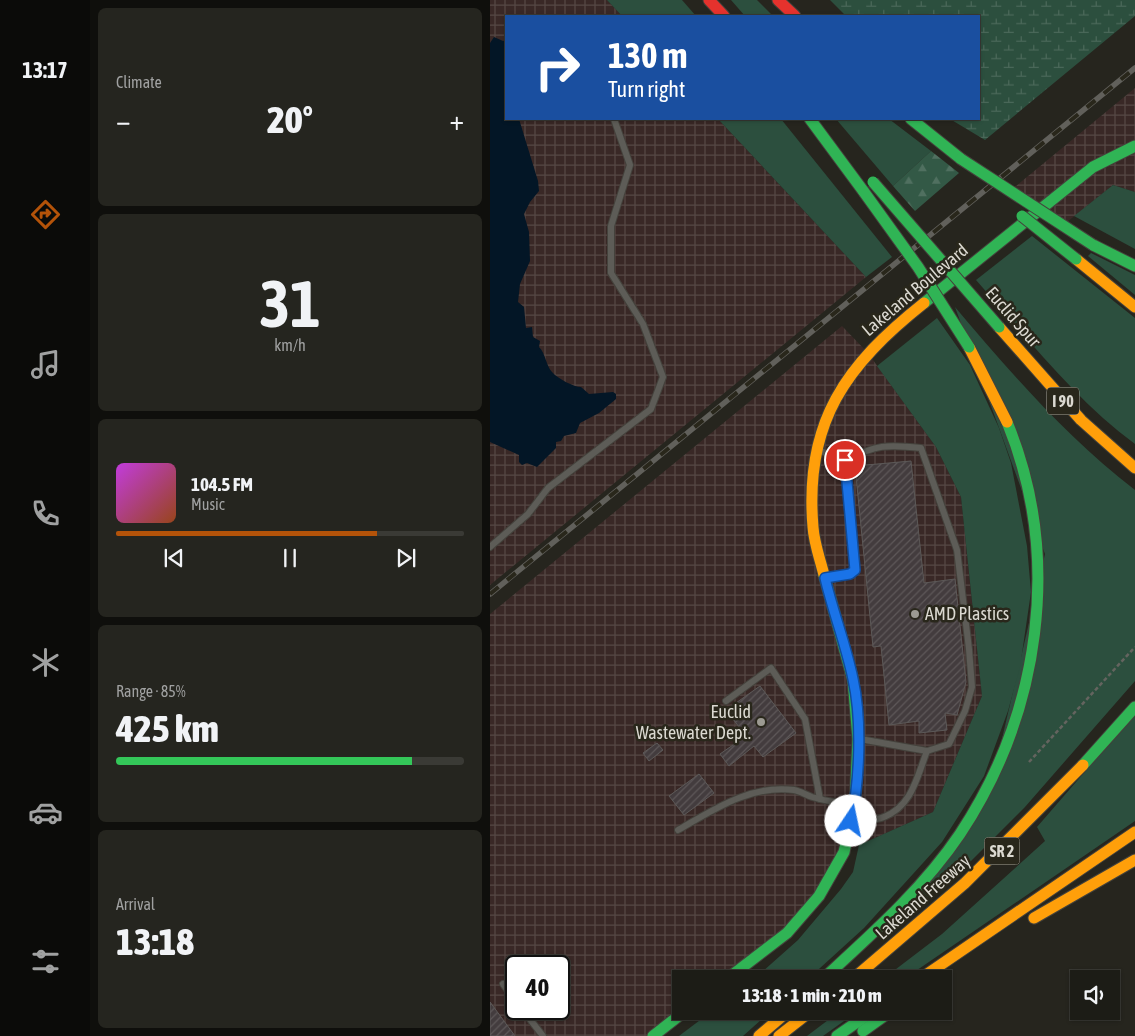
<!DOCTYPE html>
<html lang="en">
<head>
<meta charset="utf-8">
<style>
  :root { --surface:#1c1c16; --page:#25251f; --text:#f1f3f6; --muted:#a0a1a1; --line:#3a3a35; --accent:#b45309 }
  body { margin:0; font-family:"Asap Condensed",sans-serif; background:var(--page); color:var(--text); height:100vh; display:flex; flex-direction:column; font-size:19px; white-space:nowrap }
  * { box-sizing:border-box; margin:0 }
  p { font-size:16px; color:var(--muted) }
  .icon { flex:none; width:28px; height:28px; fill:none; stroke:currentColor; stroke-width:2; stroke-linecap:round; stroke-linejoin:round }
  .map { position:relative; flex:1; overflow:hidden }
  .side { display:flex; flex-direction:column; gap:8px; padding:8px; background:#0f0f0c; width:400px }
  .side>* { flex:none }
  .top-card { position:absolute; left:15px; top:15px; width:475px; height:105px; border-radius:0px; box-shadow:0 1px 4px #0004,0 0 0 1px var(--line); background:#1a4fa0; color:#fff; overflow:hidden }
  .tools { position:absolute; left:580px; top:970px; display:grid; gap:10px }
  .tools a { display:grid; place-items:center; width:50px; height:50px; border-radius:0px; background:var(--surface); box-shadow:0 1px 4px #0004,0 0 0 1px var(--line); font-size:25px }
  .speed { position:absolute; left:15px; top:955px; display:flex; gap:10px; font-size:25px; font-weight:700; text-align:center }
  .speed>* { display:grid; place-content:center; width:65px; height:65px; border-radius:50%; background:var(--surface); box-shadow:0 1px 4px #0004,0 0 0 1px var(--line); line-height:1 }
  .speed .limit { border:2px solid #111; border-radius:8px; background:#fff; color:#111 }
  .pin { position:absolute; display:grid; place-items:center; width:42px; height:42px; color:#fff; margin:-21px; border:2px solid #fff; border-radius:50%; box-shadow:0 1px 5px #0007 }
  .me { position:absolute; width:55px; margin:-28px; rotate:11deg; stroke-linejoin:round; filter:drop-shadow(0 0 4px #0008) }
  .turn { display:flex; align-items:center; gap:18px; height:105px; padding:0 20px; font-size:22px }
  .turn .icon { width:65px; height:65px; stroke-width:2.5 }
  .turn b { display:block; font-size:35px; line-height:42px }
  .big { font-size:38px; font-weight:800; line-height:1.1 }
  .side .card { flex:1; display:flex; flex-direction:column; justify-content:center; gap:8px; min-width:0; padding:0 18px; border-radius:8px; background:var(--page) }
  .side .dial { align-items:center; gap:0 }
  .dial b { font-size:65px; line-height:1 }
  .song { display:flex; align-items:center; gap:15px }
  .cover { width:60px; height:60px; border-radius:8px; background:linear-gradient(135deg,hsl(290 70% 55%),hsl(20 70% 35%)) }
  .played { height:5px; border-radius:2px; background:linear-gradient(90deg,var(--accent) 75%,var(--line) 75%) }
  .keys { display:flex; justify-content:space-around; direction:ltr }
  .heat { display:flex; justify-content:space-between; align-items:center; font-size:28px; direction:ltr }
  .charge { height:8px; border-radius:4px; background:linear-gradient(90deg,#34c759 85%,var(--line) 0) }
  .trip { position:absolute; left:182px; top:970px; width:280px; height:50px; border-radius:0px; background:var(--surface); box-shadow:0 1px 4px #0004,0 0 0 1px var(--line); font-weight:800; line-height:50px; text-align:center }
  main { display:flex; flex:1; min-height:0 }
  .tabs { display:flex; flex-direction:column; width:90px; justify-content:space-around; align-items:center; background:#0b0b09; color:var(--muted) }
  .tabs .icon { width:35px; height:35px }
  .tabs .current { color:var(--accent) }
  .tabs b { font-size:22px; color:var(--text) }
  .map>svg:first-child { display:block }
  .industrial { fill:url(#industrial-grid); fill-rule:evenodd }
  .green { fill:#2c4f3e }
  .forest { fill:url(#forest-firs) }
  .wetland { fill:url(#wetland-marsh) }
  .water { fill:#031626 }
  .building { fill:url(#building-hatch); stroke:#5c5958 }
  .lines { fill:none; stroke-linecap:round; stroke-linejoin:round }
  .lane-casing { stroke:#44423c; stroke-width:8 }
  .fast-casing { stroke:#44423c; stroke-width:13 }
  .slow-casing { stroke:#44423c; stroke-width:13 }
  .jam-casing { stroke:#44423c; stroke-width:13 }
  .path { stroke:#64645f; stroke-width:2.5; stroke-dasharray:4 2.5; stroke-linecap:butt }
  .lane { stroke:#5d5c57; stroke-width:6 }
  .fast { stroke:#30b455; stroke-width:11 }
  .slow { stroke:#ff9f0a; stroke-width:11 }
  .jam { stroke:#e5322d; stroke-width:11 }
  .rail-casing { stroke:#61605b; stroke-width:5.5 }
  .rail { stroke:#29271b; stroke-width:4; stroke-dasharray:11; stroke-linecap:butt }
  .fast-bridge-casing { stroke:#44423c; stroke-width:13; stroke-linecap:butt }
  .fast-bridge { stroke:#30b455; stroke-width:11 }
  .route-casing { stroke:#114b97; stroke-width:12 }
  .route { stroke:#1a73e8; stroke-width:9 }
  .poi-dot { fill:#9c9a92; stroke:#29271b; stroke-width:2 }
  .labels { text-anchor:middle; stroke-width:5; stroke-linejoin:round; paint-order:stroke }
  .shield { fill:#29271b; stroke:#a6a49a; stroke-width:1 }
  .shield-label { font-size:16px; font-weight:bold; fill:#dbd9d1 }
  .street-label { font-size:18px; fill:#dbd9d1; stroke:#29271b }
  .poi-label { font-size:18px; fill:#dbd9d1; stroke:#29271b; text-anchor:start }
</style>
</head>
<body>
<main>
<nav class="tabs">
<b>13:17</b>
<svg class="icon current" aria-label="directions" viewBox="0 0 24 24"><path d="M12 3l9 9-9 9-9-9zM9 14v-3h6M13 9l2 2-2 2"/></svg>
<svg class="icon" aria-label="music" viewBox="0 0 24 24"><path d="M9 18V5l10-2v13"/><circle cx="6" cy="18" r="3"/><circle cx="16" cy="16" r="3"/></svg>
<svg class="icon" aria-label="phone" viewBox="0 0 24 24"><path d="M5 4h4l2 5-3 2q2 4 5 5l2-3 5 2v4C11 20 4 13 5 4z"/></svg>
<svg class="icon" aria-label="climate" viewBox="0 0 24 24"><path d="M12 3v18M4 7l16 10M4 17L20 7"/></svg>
<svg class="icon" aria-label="car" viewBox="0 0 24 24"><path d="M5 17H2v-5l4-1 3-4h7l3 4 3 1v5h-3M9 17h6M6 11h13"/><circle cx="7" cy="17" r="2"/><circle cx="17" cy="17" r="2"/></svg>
<svg class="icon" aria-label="filters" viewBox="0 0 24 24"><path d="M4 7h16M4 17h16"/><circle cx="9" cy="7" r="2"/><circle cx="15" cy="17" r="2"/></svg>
</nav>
<section class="side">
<div class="card"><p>Climate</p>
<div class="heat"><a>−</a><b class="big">20°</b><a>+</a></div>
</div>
<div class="card dial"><b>31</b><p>km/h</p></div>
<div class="card">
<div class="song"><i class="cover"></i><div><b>104.5 FM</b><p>Music</p></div></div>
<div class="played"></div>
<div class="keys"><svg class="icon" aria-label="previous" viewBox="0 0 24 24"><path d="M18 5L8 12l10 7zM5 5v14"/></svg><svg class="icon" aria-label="pause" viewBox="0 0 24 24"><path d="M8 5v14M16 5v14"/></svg><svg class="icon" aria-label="next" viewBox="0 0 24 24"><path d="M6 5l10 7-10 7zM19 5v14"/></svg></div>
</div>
<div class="card"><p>Range · 85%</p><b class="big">425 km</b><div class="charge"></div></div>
<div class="card"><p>Arrival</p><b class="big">13:18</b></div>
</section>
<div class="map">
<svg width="645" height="1036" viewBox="0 0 645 1036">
  <defs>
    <pattern id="industrial-grid" width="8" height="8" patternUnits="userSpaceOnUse" patternTransform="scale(1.25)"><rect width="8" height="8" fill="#392826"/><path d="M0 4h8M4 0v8" fill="none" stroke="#554744"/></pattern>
    <pattern id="forest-firs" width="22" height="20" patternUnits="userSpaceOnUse" patternTransform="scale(1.25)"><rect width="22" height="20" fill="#335946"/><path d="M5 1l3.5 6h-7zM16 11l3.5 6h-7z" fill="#507060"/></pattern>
    <pattern id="wetland-marsh" width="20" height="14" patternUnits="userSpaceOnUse" patternTransform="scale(1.25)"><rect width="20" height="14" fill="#2c4f3e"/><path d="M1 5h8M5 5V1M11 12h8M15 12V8" fill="none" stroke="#4a6859"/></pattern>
    <pattern id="building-hatch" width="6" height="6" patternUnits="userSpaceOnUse" patternTransform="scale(1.25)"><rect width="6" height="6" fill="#433c3e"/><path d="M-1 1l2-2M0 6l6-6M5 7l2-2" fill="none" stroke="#5e5859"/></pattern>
  </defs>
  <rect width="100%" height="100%" fill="#26251e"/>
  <g class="industrial">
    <polygon points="0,0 117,0 132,16 16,16 16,119 228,119 376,277 0,585"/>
    <polygon points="645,88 645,192 623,185 572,226 520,191"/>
    <path d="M352,326l26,27 68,94 25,50 21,199 -49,116 -89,40 -25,44 -92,83h-46v32l-28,25h-163v-422zM26,966h43v43h-43z"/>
  </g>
  <g class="green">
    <polygon points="117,0 192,0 206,16 132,16"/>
    <polygon points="241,0 267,0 283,16 255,16"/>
    <polygon points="228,119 291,119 402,257 376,277"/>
    <polygon points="346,119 399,119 441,151 403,186"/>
    <polygon points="623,185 645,192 645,249 584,216"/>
    <path d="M542,236l103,82v126c-61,-45 -109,-108 -159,-164z"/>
    <polygon points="601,253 645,275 645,295 598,256"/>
    <path d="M465,307c56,66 111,130 180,183v191l-110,126 -55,55 -69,58 87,-121 57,-245z"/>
    <polygon points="447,318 480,365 509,428 521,463 537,546 541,592 530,667 518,711 494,776 452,842 374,928 318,979 264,979 308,940 351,889 363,872 369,845 443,812 492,696 471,497 446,447 387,366"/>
    <polygon points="645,714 645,821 414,979 393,979 452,934 555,841 547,827"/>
    <polygon points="222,1011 281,1011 253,1036 189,1036"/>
    <polygon points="350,1011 368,1011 333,1036 317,1036"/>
  </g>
  <polygon class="forest" points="441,151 469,173 425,211 403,186"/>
  <polygon class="wetland" points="340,0 645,0 645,16 495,140 460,119 489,119 489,16 356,16"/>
  <path class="water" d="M4,37l9,4 3,-1v79h13l19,62 1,10 -9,11 -6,12 5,18 1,29 -10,23 -2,18 6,5 2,21 6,-1 1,10 7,4 -1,6c7,7 7,19 13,25 6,7 22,15 29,15l8,7 24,-2 3,2v5l-17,14 -19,10 -4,10 -12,3 -3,5 -5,1v6l-19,19 -10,-4 -5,2 -3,-3v-7l-29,-13v-399z"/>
  <g class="building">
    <polygon points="421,461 434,583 465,579 476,682 467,715 455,713 457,730 429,733 429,721 399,725 391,646 383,647 365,466"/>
    <polygon points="270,686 306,733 273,757 264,746 239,766 230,754 256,736 236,710"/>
    <polygon points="167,743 173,750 159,761 153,753"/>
    <polygon points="209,774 224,793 194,815 179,796"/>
    <polygon points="0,1002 25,1036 0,1036"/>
  </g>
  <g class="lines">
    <g class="lane-casing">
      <g id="lane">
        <polyline points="328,450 355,460 365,570 360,574 336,578"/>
        <path d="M355,460c32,-15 41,-16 76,-12l36,102 12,99 3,38 -7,24 -16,33 -22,7 -67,-12"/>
        <polyline points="0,547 38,514 58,488 161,409 173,377 153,324 121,273 121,226 140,165 124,119"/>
        <polyline points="236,701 281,668 315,719 330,799"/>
        <path d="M363,820c9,0 22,1 31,-3 28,-11 33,-40 43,-66"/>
        <path d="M188,830c35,-20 73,-46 116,-40 6,1 12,5 18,7 13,4 28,6 42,7"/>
        <polyline points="13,984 26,1002"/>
        <polyline points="32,1009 53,1036"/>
      </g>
    </g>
    <g class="fast-casing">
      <g id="fast">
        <polyline points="320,119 374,192"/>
        <polyline points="421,119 471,159"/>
        <polyline points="603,245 645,266"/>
        <polyline points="434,303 603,167 645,146"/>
        <polyline points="593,765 645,707"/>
        <polyline points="237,979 297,933 329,896 354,852 365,804 368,739 363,680 334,575"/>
        <path d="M333,979c49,-45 100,-90 137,-145 80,-121 103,-276 47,-412"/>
        <polyline points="373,1031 401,1011"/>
        <polyline points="163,1036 195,1011"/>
        <polyline points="347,1036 383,1011"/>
      </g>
    </g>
    <g class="slow-casing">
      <g id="slow">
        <polyline points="586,259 645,307"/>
        <polyline points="509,327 591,420 645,468"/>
        <polyline points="479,347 517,422"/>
        <path d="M334,575c-4,-16 -10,-32 -11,-48 -9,-105 33,-162 111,-224"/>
        <polyline points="544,918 645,860"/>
        <polyline points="363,979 475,883 593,765"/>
        <polyline points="430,979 645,832"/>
        <polyline points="269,1036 297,1012"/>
        <polyline points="289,1036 321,1011"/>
      </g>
    </g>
    <g class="jam-casing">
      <g id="jam">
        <polyline points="219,0 234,16"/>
        <polyline points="288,0 305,16"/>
      </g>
    </g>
    <polyline class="path" points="539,762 645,647"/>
    <use href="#lane" class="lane"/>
    <use href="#fast" class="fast"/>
    <use href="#slow" class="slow"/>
    <use href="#jam" class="jam"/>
    <g class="rail-casing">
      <polyline id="rail" points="0,594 645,68"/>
    </g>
    <use href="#rail" class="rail"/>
    <g class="fast-bridge-casing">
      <g id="fast-bridge">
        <polyline points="471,159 603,245"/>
        <polyline points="383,182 509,327"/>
        <polyline points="374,192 428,267 479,347"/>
        <polyline points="532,216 586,259"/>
      </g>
    </g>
    <use href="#fast-bridge" class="fast-bridge"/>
  </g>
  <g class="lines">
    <g class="route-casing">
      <path id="route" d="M355,460l10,110 -5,4 -25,4c8,34 21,67 28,101 9,40 7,101 -2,142"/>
    </g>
    <use href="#route" class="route"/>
  </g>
  <g class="poi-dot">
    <circle cx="425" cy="614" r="5"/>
    <circle cx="271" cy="722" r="5"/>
  </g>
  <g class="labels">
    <g class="shield">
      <rect x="557" y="387.5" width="32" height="27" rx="4"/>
      <rect x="494.5" y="837.5" width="35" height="27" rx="4"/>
    </g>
    <g class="shield-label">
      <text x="573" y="407">I 90</text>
      <text x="512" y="857">SR 2</text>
    </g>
    <g class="street-label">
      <text transform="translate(425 290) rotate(-40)" y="6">Lakeland Boulevard</text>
      <text transform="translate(523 317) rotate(49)" y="6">Euclid Spur</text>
      <text transform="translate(433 897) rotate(-41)" y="6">Lakeland Freeway</text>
    </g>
    <g class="poi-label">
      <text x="435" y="620">AMD Plastics</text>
      <text x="261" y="718" text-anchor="end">Euclid<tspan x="261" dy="21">Wastewater Dept.</tspan></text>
    </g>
  </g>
</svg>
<div class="tools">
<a><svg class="icon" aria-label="sound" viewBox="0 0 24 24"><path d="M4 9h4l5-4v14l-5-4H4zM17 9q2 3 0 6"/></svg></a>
</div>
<div class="speed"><div class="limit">40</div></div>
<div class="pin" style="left:355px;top:460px;background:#d93025"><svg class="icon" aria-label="arrive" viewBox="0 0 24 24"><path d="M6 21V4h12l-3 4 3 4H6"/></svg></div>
<svg class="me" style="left:361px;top:821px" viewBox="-20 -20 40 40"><circle r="19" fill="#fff"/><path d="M0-13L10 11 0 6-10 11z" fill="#1a73e8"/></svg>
<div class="trip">13:18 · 1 min · 210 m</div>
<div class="top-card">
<div class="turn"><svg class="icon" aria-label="right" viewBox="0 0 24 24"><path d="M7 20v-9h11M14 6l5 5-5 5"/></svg><div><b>130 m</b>Turn right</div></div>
</div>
</div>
</main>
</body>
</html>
